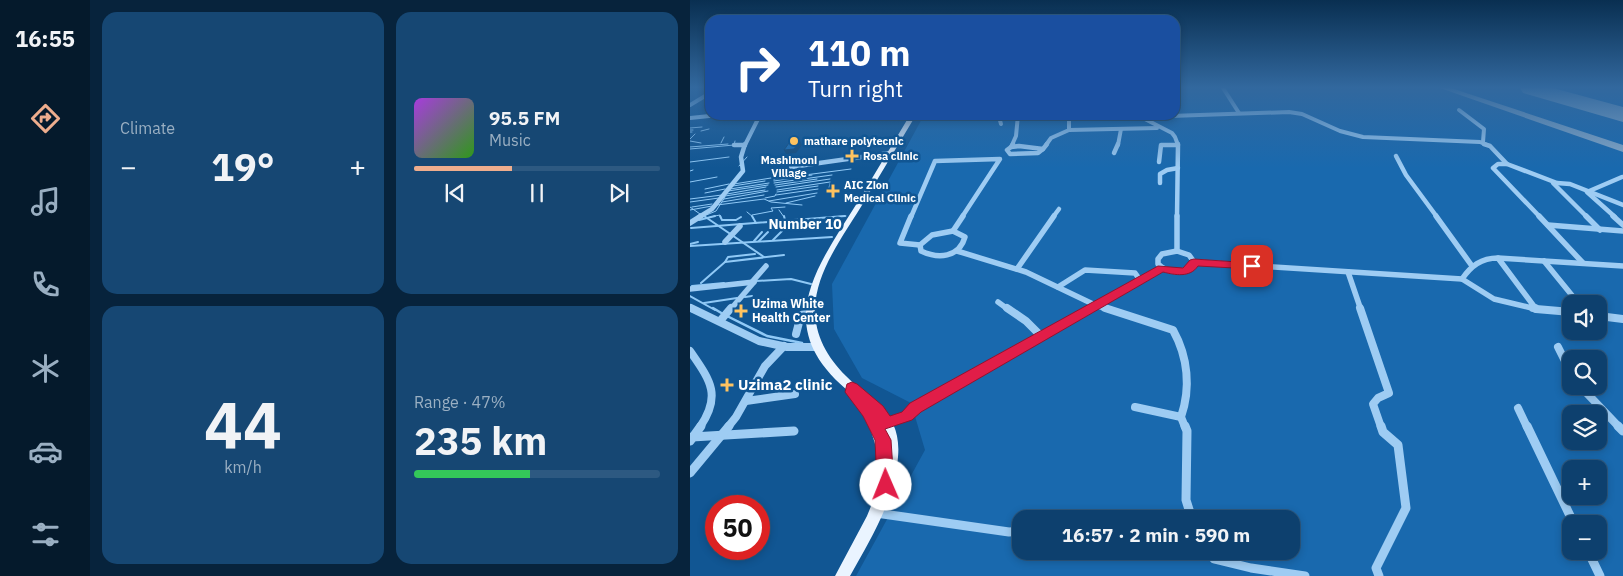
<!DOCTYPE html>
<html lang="en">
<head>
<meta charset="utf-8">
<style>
  :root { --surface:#0d406e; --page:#164773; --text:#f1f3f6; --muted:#9aafc2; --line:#2d5981; --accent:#eead8d }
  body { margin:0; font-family:"IBM Plex Sans",sans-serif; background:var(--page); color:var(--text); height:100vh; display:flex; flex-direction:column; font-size:19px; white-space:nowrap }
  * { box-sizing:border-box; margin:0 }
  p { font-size:16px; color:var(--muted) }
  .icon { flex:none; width:28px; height:28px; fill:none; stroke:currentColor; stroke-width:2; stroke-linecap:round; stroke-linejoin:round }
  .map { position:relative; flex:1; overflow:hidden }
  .drawer { display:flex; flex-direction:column; gap:12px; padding:12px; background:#07233c; width:600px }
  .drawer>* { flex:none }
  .top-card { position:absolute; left:15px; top:15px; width:475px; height:105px; border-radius:15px; box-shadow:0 2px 8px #0003,0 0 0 1px var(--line); background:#1a4fa0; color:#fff; overflow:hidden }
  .controls { position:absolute; left:872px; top:295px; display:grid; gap:10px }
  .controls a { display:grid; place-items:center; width:45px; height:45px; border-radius:10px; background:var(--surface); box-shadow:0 2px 8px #0003,0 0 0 1px var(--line); font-size:25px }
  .speed { position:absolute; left:15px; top:495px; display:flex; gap:10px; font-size:25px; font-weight:700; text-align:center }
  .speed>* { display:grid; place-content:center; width:65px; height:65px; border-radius:50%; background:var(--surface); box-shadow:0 2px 8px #0003,0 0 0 1px var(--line); line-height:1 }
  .speed .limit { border:8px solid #d22; background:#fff; color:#111 }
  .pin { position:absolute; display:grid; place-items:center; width:42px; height:42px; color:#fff; margin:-21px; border-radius:10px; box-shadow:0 2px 8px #0006 }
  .me { position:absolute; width:55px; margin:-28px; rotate:359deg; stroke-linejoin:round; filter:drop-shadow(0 0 4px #0008) }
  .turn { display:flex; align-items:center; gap:18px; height:105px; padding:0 20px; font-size:22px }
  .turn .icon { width:65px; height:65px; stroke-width:2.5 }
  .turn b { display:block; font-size:35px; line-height:42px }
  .big { font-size:38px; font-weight:800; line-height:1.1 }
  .drawer .card { flex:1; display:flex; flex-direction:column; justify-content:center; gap:8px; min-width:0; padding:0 18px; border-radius:15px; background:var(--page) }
  .drawer .dial { align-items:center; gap:0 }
  .dial b { font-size:65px; line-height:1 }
  .song { display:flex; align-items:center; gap:15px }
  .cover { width:60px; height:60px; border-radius:8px; background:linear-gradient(135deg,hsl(280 70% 55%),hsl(110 70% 35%)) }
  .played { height:5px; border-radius:2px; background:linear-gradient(90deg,var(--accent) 40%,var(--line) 40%) }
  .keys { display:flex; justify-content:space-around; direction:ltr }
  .heat { display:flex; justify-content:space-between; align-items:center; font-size:28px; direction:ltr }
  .charge { height:8px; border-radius:4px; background:linear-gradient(90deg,#34c759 47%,var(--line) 0) }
  .drawer .tiles { flex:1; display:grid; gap:12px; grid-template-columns:repeat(2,1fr) }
  .trip { position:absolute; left:322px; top:510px; width:288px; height:50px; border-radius:15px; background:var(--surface); box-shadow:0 2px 8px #0003,0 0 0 1px var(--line); font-weight:800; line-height:50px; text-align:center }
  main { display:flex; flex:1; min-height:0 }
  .tabs { display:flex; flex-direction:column; width:90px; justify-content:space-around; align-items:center; background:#051a2c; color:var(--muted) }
  .tabs .icon { width:35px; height:35px }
  .tabs .on { color:var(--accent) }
  .tabs b { font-size:22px; color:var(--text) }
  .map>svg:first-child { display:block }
  .green { fill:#1969ae; fill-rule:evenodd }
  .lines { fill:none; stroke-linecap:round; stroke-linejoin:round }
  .stream-far2 { stroke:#90c9f6; stroke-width:1 }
  .stream-far1 { stroke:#90c9f6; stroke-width:2 }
  .stream { stroke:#90c9f6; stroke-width:2.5 }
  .taxiway { fill:#88aac9; fill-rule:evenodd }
  .runway { fill:#88aac9; fill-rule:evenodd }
  .minor-far4 { stroke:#9eccf3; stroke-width:4 }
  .minor-far3 { stroke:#9eccf3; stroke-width:4.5 }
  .minor-far2 { stroke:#9eccf3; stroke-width:5.5 }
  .minor-far1 { stroke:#9eccf3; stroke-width:8 }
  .minor { stroke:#9eccf3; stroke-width:9 }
  .major { fill:#eaf4ff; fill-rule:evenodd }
  .shaded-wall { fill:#164d7d }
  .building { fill:#1f6eb3; stroke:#164d7d }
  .route { fill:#e11d48; stroke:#92132f }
  .poi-dot { fill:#ffc360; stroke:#115693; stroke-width:2 }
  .labels { text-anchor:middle; stroke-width:5; stroke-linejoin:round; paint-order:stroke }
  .far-poi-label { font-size:11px; font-weight:bold; fill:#fff; stroke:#115693; text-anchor:start }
  .far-neighbourhood-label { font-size:11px; font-weight:bold; fill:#fff; stroke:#115693 }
  .poi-label { font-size:12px; font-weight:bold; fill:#fff; stroke:#115693; text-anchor:start }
  .neighbourhood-label { font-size:14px; font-weight:bold; fill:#fff; stroke:#115693 }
  .near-poi-label { font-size:15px; font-weight:bold; fill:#fff; stroke:#115693; text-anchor:start }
</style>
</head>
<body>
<main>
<nav class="tabs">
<b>16:55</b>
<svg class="icon on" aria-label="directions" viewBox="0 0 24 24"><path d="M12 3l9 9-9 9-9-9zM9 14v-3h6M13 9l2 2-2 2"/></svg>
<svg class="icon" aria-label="music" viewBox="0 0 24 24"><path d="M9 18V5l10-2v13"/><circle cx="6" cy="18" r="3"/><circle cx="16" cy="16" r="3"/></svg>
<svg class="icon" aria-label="phone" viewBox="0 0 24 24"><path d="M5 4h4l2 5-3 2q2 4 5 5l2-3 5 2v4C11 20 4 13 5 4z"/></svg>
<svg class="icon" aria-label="climate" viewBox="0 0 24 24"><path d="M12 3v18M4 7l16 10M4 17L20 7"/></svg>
<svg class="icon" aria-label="car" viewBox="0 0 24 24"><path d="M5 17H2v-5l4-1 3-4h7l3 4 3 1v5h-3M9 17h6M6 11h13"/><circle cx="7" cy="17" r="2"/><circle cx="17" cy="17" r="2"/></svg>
<svg class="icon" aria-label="filters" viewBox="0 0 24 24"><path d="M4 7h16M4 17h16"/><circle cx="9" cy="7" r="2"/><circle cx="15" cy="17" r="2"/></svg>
</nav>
<section class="drawer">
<div class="tiles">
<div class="card"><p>Climate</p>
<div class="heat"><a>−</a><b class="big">19°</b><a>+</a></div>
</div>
<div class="card">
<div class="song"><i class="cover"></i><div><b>95.5 FM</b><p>Music</p></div></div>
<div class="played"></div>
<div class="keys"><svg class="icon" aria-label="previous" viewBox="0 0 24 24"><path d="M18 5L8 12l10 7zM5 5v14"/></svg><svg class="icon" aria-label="pause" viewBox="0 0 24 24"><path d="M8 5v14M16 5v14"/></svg><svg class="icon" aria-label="next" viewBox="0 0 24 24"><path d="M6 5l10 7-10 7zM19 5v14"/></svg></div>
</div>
<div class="card dial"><b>44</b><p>km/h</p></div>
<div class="card"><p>Range · 47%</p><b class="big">235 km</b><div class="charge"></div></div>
</div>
</section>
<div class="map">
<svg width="933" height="576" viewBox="0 0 933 576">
  <rect width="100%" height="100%" fill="#115693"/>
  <path class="green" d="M485,88h448v488h-767l69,-126 -14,-47 -49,-25 -28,-49 -2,-45 92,-169h251zM881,304h28v27h-28zM881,359h28v27h-28zM881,414h28v27h-28zM881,469h28v27h-28zM331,519h270v32h-270zM881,524h28v27h-28z"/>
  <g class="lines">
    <g class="stream-far2">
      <polyline points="0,128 12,127"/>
      <polyline points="0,130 3,130"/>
      <polyline points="11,131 19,129"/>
      <polyline points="0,132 2,132"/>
      <polyline points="0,139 5,134"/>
      <polyline points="0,141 11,143"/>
      <polyline points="31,143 34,137"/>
      <polyline points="0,147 38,144"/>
      <polyline points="0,149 44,145 45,141"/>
      <polyline points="0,162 39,157"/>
      <polyline points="49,166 57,157"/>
      <polyline points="0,171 3,170"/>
      <polyline points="84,179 161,169"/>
      <polyline points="84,180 87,173"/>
      <polyline points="84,181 122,175"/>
      <polyline points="0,182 27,177"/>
      <polyline points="84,183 142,175"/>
      <polyline points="44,184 81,178"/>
      <polyline points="85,185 127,179"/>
      <polyline points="43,186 75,181"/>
      <polyline points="86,187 140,179"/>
      <polyline points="139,188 140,183"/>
      <polyline points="15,189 39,184"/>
      <polyline points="40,189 79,183"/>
      <polyline points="87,190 140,182"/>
      <polyline points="38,191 78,185"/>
      <polyline points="87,192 128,186"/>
      <polyline points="15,193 35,189"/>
      <polyline points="37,194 76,187"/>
      <polyline points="86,195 128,189"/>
      <polyline points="35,196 75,190"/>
      <polyline points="75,198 85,196 86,194"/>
      <polyline points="0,199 32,195"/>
      <polyline points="34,199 78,191"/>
      <polyline points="79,201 127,193"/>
      <polyline points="0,202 29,198"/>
      <polyline points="32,202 74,195"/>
      <polyline points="96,203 125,196"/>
      <polyline points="27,205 74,199 81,202 112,205"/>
      <polyline points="0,207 10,214"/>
      <polyline points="2,207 22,204"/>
      <polyline points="0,210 22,206"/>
      <polyline points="89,210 94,217"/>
      <polyline points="57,212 63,217"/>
      <polyline points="62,215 83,211 81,208 95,207"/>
      <polyline points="14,216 16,217"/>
      <polyline points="14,216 26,211 35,197"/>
      <polyline points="20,217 30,215 31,217"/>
      <polyline points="139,217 156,216"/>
    </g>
    <g class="stream-far1">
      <polyline points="14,216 74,257"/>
      <polyline points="30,216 32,220 46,220 51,217"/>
      <polyline points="62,216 66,223"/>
      <polyline points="94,216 95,220"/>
      <polyline points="9,220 25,216"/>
      <polyline points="1,228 155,216"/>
      <polyline points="83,240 92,231"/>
      <polyline points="64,241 72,232"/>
      <polyline points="69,241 78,232"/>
      <polyline points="0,244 8,242"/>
      <polyline points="0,246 142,237"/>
      <polyline points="35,262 38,257 65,254"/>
      <polyline points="66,281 101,279 121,284"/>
      <polyline points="11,283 35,262 94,255"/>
      <polyline points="2,286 34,283"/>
      <polyline points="0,296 25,310"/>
      <polyline points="55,297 62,296"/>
      <polyline points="14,303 47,298"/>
    </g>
    <g class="stream">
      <polyline points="23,308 33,314"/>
      <polyline points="37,316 77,336 112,343"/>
    </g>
    <polygon class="taxiway" points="750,88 761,88 933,145 933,152"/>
    <polygon class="runway" points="830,88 863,88 933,107 933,122 833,93"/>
    <g class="minor-far4">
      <polyline points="533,88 549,113"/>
      <polyline points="0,105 20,93"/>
      <polyline points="769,110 794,129 793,142"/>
      <polyline points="291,115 293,117 309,117 311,124"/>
      <polyline points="0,118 29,115"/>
      <polyline points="379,130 467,128"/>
      <polyline points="55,145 70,115"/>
      <polyline points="322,145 326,136 328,115"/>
      <polyline points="356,145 361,138 379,130 379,115"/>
      <polyline points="428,145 431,129"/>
      <polyline points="488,145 485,137 482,133 451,117 599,112 612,114 650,131 673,137 790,142 797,145"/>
    </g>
    <g class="minor-far3">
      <polyline points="794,144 800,146 817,164 867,183 880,184 933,205"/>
      <polyline points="44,145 55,145"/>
      <polygon points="329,146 353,149 348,153 320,154 317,150 321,147"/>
      <polyline points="321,147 323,144"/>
      <polyline points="353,149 357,144"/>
      <polyline points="424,153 428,144"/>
      <polyline points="706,156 716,175 747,217"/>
      <polyline points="469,162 471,145 488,145"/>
      <polyline points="817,164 808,164 803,168 850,217"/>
      <polyline points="101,167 200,153"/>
      <polyline points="470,183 470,174 477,170 488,168"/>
      <polyline points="863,183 897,217"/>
      <polyline points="9,217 22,209 53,171 51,157 55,144"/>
      <polyline points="221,217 245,161 310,159 272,217"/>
      <polyline points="363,217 369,209"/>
      <polyline points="487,217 488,144"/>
      <polyline points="925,217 897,192 932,177"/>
    </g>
    <g class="minor-far2">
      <polyline points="221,216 210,243 230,245"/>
      <polyline points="746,216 782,266"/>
      <polyline points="849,216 893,263"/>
      <polyline points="896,216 910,230"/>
      <polyline points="923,216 933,225"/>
      <polyline points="0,223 11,216"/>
      <polyline points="858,225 933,231"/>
      <path d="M263,231l12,6c-6,21 -27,22 -44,14l-1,-6 12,-10z"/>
      <polyline points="263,231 273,216"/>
      <polyline points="35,242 50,226"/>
      <polyline points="267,251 336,272 405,305 419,310"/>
      <polyline points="487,251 487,216"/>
      <path d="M487,251l12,4 5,7 -2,5c-12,6 -24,7 -34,-3v-5l4,-5z"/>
      <polyline points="808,258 933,266"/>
      <path d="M808,258l38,51 -42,-10 -32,-20c9,-13 19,-21 36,-21z"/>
      <polyline points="854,261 889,304"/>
      <polyline points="504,262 772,279"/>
      <polyline points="327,269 364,216"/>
      <polyline points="658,272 671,310"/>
      <polyline points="62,282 76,266"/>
      <polyline points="368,287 395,270 445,273 450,280"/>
      <polyline points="0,289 64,282"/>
      <polyline points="308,302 319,310"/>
      <polyline points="0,308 3,310"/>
      <polyline points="846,309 852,310"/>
      <polyline points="40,310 64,282"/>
      <polyline points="400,310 472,269"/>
    </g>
    <g class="minor-far1">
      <polyline points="1,308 69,341 97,347 129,347"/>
      <polyline points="317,308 336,321 351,336"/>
      <path d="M415,308l68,22c15,27 18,58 8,87l4,10"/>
      <polyline points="670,308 699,393 688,398 683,404 691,427"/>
      <polyline points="843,308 845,308"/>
      <polyline points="846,309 881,312"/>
      <polyline points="909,316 933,319"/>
      <polyline points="30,321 41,308"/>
      <polyline points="106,334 111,315 121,312"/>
      <polyline points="868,347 881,373"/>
      <path d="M0,351c20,29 32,44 10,76"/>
      <polyline points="890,386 929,427"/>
      <polyline points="56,401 105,394"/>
      <polyline points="445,407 491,417"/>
      <polyline points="828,408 837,427"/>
      <polyline points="197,424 217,416 225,408 402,308"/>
      <polyline points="38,427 46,417 75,366 94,346"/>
    </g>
    <g class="minor">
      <polyline points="495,426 497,431 496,500 502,519"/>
      <polyline points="837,426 884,524"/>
      <polyline points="928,426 933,431"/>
      <polyline points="2,437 104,431"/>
      <polyline points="0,441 11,426"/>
      <polyline points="0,473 39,426"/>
      <polyline points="186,513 319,532 331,531"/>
      <polyline points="520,551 524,559 561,568 615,576"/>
      <polyline points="898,551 910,576"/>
      <polyline points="689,576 686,568 716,508 708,445 693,432 691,426"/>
    </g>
    <path class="major" d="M220,115h6c-17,28 -34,57 -51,85 -19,33 -49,69 -50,109 0,27 12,48 31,67 26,26 56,36 52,81 -3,43 -28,83 -48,119h-15l32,-60 15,-37 -3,-4c-1,-32 -8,-50 -27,-76l-2,-3 2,-2c-83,-66 -37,-124 7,-194 17,-28 34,-57 51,-85z"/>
  </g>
  <polygon class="shaded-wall" points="110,141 112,145 106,153 96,154 94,150"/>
  <polygon class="building" points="110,141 104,149 94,150 99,143"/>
  <linearGradient id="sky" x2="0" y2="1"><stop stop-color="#092f51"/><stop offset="0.52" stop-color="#32689e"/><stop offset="1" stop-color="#32689e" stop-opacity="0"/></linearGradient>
  <rect width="933" height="168" fill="url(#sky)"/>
  <path class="route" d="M504,259l58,4 5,3 -5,3 -54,-3c-8,12 -23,9 -35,6l-242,140 -9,8 -27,9 6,11 3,45 -2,5 -6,2 -6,-2 -3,-5 -2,-45 -12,-24 -18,-24 2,-8 5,-2 5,2 26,22 7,10 12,-4 8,-9 248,-137 25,2 7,-8z"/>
  <g class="poi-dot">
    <circle cx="104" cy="141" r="5"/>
    <path d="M159.5 148.5h5v5h5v5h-5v5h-5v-5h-5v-5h5z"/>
    <path d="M140.5 183.5h5v5h5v5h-5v5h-5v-5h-5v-5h5z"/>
    <path d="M48.5 303.5h5v5h5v5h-5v5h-5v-5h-5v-5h5z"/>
    <path d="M34.5 377.5h5v5h5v5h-5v5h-5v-5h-5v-5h5z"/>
  </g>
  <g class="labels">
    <g class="far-poi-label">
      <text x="114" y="145">mathare polytecnic</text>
      <text x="173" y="160">Rosa clinic</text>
      <text x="154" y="189">AIC Zion<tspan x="154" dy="13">Medical Clinic</tspan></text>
    </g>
    <g class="far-neighbourhood-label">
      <text x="99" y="164">Mashimoni<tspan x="99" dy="13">Village</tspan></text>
    </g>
    <g class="poi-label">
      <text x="62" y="308">Uzima White<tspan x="62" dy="14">Health Center</tspan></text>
    </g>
    <g class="neighbourhood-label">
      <text x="115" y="229">Number 10</text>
    </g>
    <g class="near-poi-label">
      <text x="48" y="390">Uzima2 clinic</text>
    </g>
  </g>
</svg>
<div class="controls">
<a><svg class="icon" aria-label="sound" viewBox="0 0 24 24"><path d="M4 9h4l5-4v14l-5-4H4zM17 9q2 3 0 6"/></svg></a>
<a><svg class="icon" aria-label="search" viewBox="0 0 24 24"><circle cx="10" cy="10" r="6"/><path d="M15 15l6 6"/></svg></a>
<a><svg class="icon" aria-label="layers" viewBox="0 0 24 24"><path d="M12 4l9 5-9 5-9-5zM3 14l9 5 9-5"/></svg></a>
<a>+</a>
<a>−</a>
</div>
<div class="speed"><div class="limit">50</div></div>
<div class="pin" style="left:562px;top:266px;background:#d93025"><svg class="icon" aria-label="arrive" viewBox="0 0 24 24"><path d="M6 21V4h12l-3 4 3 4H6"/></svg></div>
<svg class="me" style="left:196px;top:485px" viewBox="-20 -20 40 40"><circle r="19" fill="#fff"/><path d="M0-13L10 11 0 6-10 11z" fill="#e11d48"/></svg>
<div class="trip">16:57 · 2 min · 590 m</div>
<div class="top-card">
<div class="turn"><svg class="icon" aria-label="right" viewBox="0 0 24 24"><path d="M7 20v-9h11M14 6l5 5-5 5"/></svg><div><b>110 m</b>Turn right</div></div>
</div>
</div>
</main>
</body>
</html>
